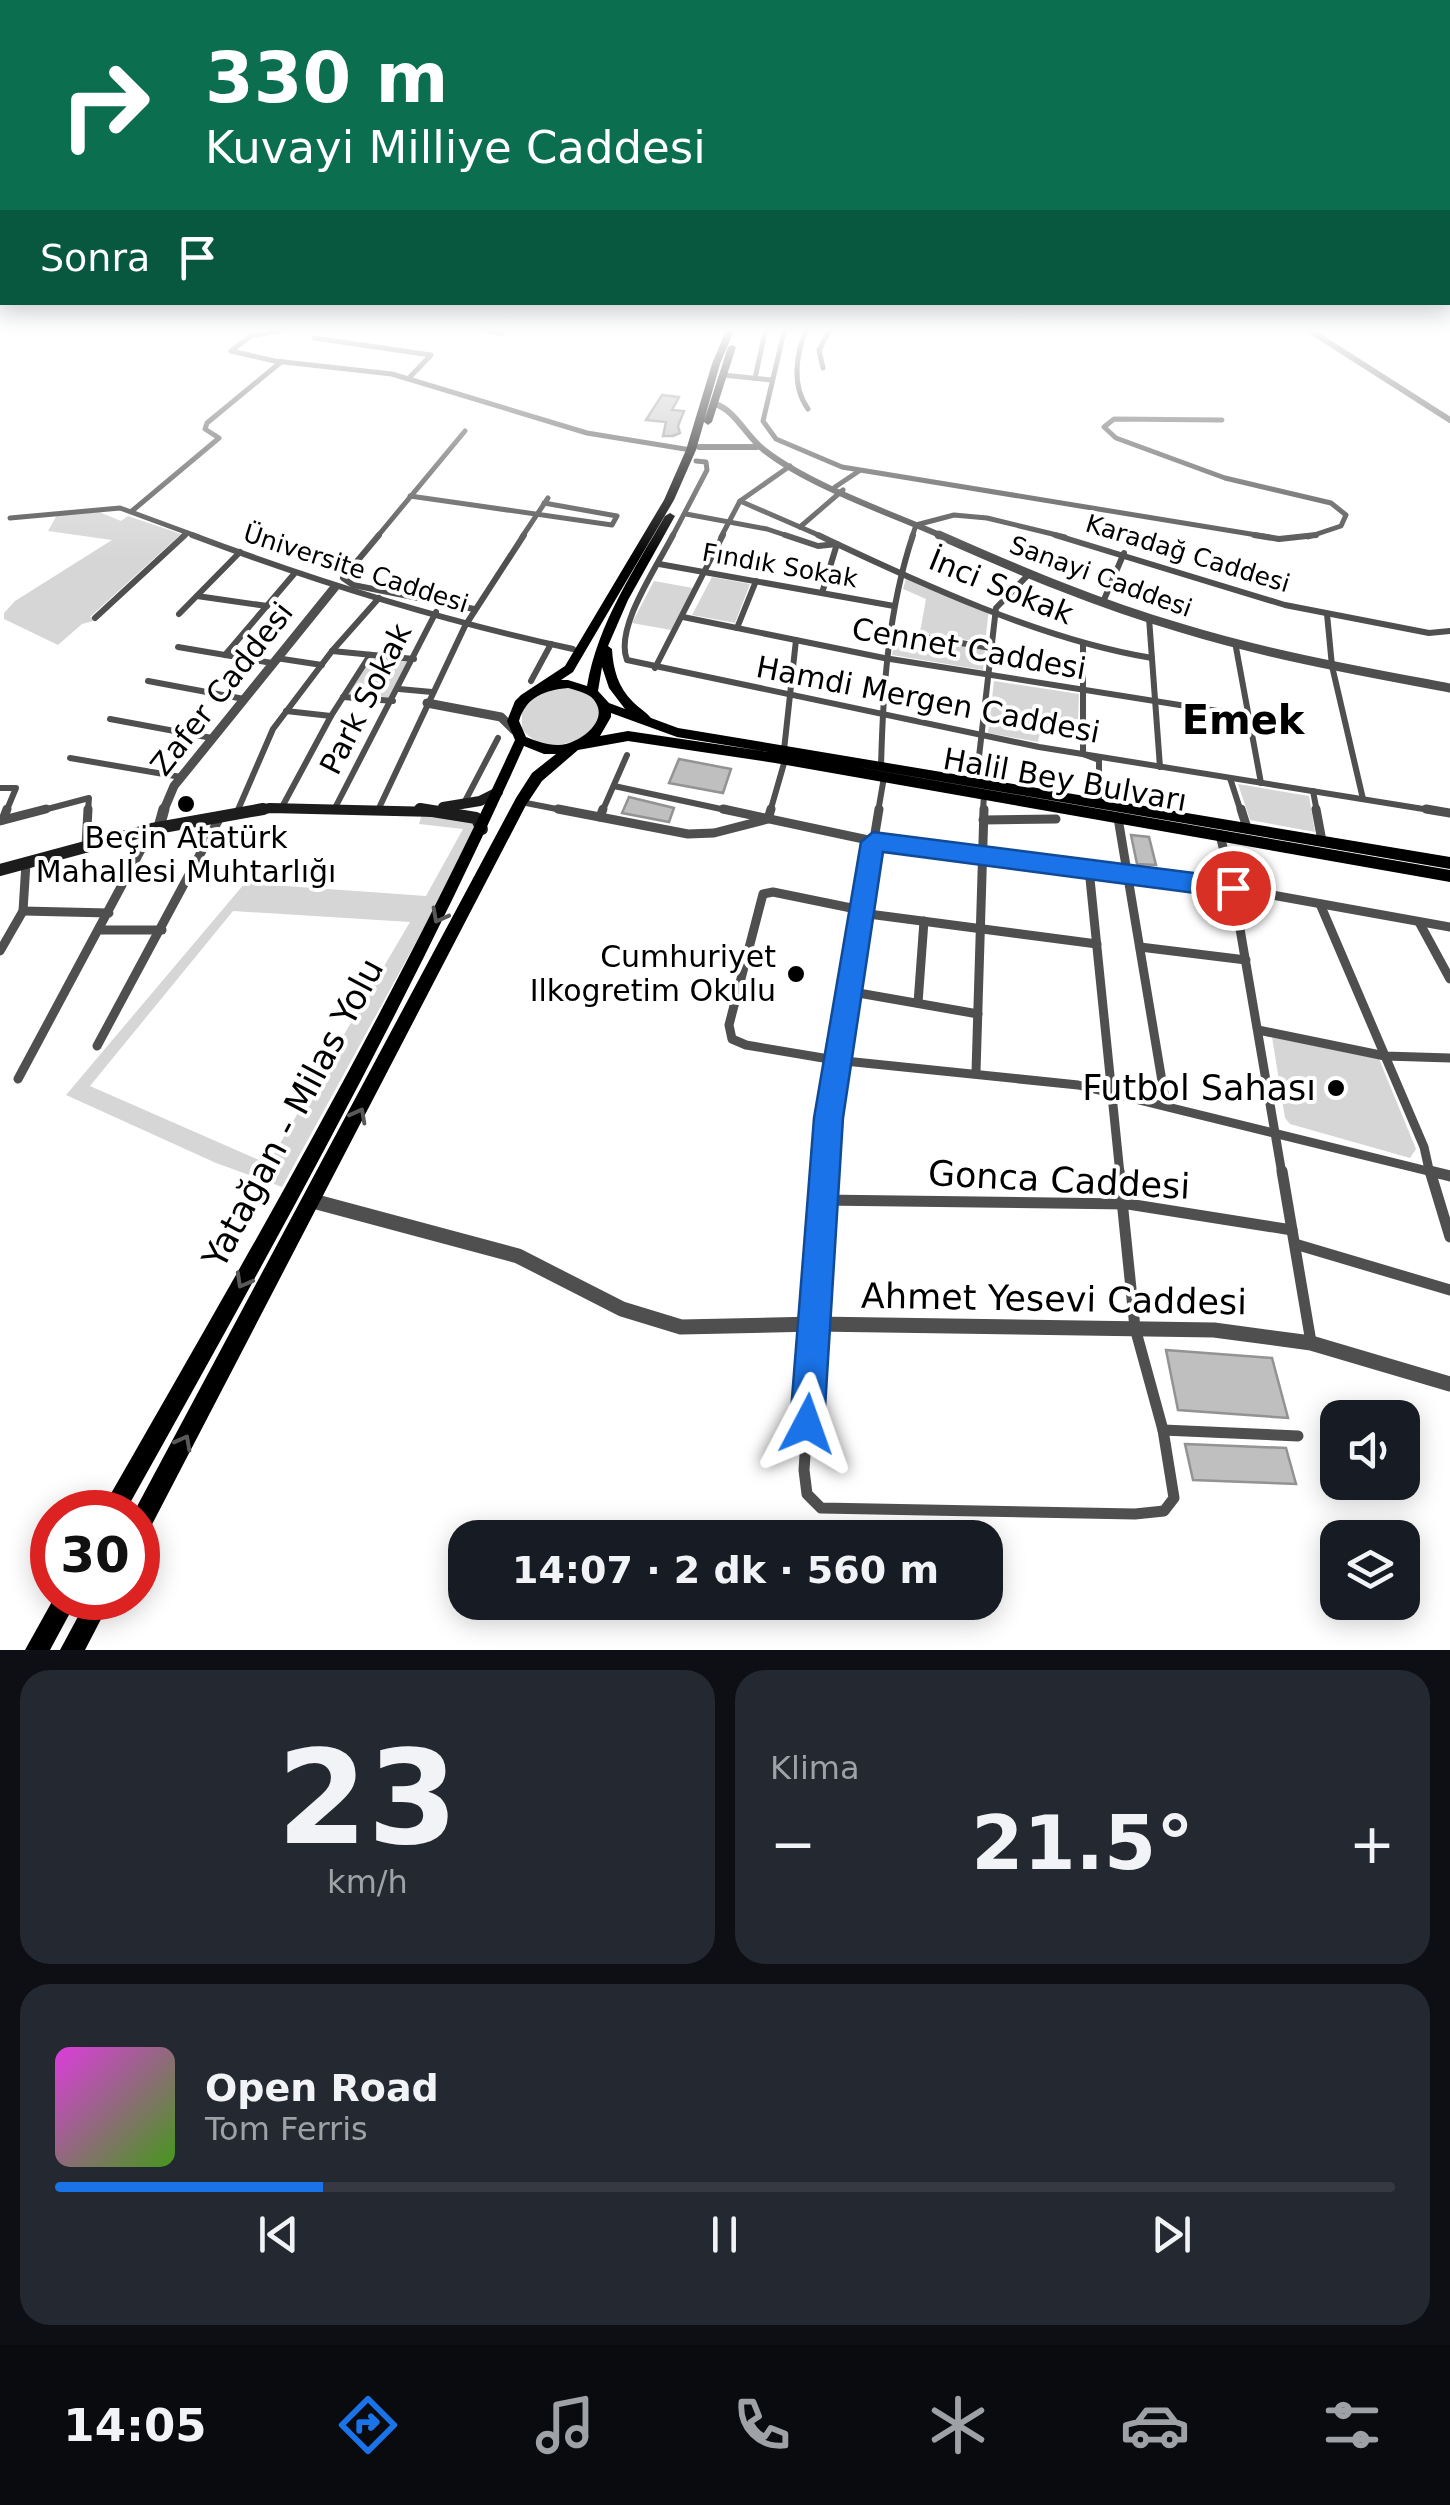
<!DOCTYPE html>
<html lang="tr">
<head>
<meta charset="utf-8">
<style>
  :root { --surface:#171b24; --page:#242831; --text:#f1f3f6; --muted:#9ea1a6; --line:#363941; --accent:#1a73e8 }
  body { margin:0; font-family:"DejaVu Sans",sans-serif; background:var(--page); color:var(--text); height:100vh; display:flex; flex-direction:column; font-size:38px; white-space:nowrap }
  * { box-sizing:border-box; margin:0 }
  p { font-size:32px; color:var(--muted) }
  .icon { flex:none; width:55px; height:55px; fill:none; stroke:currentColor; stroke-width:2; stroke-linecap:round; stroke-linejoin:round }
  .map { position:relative; height:1650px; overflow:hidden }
  .drawer { display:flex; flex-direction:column; gap:20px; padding:20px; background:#0d0f14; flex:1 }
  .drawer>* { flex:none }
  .guide { position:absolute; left:0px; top:0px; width:1450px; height:305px; box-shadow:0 5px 25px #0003; background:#0b6e4f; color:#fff; overflow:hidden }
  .controls { position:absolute; left:1320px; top:1400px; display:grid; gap:20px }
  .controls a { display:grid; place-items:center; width:100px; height:100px; border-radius:20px; background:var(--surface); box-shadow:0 5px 25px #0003; font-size:50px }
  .speed { position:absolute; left:30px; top:1490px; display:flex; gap:20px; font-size:50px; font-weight:700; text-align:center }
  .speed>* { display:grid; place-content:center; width:130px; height:130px; border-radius:50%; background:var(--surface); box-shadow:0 5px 25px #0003; line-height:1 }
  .speed .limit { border:15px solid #d22; background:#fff; color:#111 }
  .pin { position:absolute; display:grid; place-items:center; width:85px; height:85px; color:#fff; margin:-42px; border:5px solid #fff; border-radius:50%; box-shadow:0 2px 10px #0007 }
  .me { position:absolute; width:110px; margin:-55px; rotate:4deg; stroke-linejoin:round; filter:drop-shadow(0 0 8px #0008) }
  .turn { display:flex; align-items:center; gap:35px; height:210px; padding:0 40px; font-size:45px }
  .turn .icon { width:130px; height:130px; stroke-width:2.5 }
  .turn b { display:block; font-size:70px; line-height:85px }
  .then { display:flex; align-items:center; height:95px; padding:0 40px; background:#0003; gap:20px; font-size:38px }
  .big { font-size:75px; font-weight:700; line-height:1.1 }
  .drawer .card { flex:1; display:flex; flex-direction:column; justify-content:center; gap:15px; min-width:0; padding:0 35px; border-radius:30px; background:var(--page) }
  .drawer .dial { align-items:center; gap:0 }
  .dial b { font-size:130px; line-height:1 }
  .song { display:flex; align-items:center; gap:30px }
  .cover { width:120px; height:120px; border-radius:15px; background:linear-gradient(135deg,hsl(300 70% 55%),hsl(100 70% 35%)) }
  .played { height:10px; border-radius:5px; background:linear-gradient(90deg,var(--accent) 20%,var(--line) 20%) }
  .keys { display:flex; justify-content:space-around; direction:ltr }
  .heat { display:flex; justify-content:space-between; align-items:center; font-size:55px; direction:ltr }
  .drawer .tiles { flex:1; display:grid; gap:20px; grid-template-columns:1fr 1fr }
  .card:last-child { grid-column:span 2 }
  .trip { position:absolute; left:448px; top:1520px; width:555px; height:100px; border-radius:30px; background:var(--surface); box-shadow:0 5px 25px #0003; font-weight:700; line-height:100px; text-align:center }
  .dock { display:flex; height:160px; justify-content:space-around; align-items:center; background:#090b0e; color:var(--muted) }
  .dock .icon { width:70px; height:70px }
  .dock .active { color:var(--accent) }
  .dock b { font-size:45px; color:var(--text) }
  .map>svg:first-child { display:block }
  .green { fill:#d6d6d6; fill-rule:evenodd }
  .building { fill:#bfbfbf; stroke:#939393; stroke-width:2.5 }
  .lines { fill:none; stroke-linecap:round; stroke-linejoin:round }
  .minor-far3 { stroke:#4f4f4f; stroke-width:5 }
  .minor-far2 { stroke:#4f4f4f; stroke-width:6 }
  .minor-far1 { stroke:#4f4f4f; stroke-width:9 }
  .minor { stroke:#4f4f4f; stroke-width:11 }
  .tertiary-far3 { stroke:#4f4f4f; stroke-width:6 }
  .tertiary-far2 { stroke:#4f4f4f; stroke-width:9 }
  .tertiary-far1 { stroke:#4f4f4f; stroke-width:11 }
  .tertiary { stroke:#4f4f4f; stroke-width:15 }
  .secondary-far1 { stroke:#1c1c1c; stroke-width:10 }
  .secondary { stroke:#1c1c1c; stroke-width:12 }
  .trunk { fill:#000; fill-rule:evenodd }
  .oneway { stroke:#595959 }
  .route { fill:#1a73e8; stroke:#114b97; stroke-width:2.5 }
  .poi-dot { fill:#000; stroke:#fff; stroke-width:4 }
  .labels { text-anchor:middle; stroke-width:8; stroke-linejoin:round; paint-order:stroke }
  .far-street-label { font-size:25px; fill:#000; stroke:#fff }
  .street-label { font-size:30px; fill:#000; stroke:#fff }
  .poi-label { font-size:30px; fill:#000; stroke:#fff }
  .near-poi-label { font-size:35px; fill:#000; stroke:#fff; text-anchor:end }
  .near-street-label { font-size:35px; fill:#000; stroke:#fff }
  .district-label { font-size:40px; font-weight:bold; fill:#000; stroke:#fff }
</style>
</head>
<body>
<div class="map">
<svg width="1450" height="1650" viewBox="0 0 1450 1650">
  <rect width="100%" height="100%" fill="#fff"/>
  <g class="green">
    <polygon points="97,511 121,521 128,516 181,534 90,617 97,620 82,624 58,645 4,619 4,613 15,601 112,540 48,531 57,515"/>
    <polygon points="907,575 989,608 985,643 920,632 926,599 903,589"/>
    <polygon points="712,577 750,584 735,623 692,615"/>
    <polygon points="654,581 693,588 671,630 632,623"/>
    <polygon points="896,635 985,649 983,670 892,655"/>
    <polygon points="370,655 414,659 393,701 343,697"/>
    <path d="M994,681l85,13 -1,25c-18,1 -37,1 -40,23l-50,-9z"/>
    <path d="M565,688c28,3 38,10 32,39 -24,18 -53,29 -75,2v-19l17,-16z"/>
    <polygon points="1238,784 1309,796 1315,832 1250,820"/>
    <path d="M422,814l48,4 8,11 -196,358 -66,-24 -150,-68 179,-212 181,13 37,-67 -44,-5zM233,911l177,11 -142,242 -178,-78z"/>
    <polygon points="1272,1037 1379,1059 1416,1149 1410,1158 1290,1124 1285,1118"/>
  </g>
  <g class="building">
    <polygon points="662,395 679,397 672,410 684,411 678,426 680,433 673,436 663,436 666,422 646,420"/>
    <polygon points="679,759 731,769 723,793 669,783"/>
    <polygon points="629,797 674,808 669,822 622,813"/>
    <polygon points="1131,835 1149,837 1156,865 1137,864"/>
    <polygon points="1166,1350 1272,1358 1288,1418 1178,1410"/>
    <polygon points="1185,1444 1286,1448 1296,1484 1193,1480"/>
  </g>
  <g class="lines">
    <g class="minor-far3">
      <polyline points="292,328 251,336 231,351 275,361 392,374 587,433 691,450"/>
      <polyline points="478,328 502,334"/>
      <polyline points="785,328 763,421 776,439 842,467 1269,537"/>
      <path d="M807,328c-11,26 -16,57 1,81"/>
      <polyline points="314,338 431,355 409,378"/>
      <polyline points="823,368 819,350 831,328"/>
      <polyline points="723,375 772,380"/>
      <polyline points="755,378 765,333"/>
      <polyline points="1222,420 1114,419 1104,427 1116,438 1225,478 1331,503 1346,515 1341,526 1308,537"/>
      <polyline points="835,487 859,471"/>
      <polyline points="410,496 612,525 617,516 544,503"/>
      <polyline points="740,501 823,537"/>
      <polyline points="132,511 219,438 205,429 207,423 281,362"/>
      <polyline points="686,514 767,529 791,537"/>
      <polyline points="10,518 120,508 199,537"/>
      <polyline points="800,527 843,490"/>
      <polyline points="182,537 187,533"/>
      <polyline points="377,537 465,431"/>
      <polyline points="522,537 548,498"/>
      <polyline points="672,537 707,470 706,462 696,461"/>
      <polyline points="721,537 740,501 790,466"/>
      <polyline points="912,537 916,525 954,515 987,518 1065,537"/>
    </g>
    <g class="minor-far2">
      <path d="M192,535c125,47 251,86 381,114"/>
      <polyline points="379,535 343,578 353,585 474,609"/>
      <path d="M673,535c-15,30 -59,93 -46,125l412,87 403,65"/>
      <polyline points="785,535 818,546 837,544 822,593"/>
      <path d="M818,535c101,48 224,105 334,123"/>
      <polyline points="1055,535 1285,605 1429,633 1450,631"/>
      <polyline points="1254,535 1279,539 1316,535"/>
      <polyline points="659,564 894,606"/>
      <polyline points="197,596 267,606"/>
      <polyline points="1103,602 1124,553"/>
      <polyline points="179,614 240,552"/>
      <polyline points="1327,614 1332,666 1363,799"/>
      <polyline points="683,617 884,658 1249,716"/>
      <polyline points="95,618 185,535"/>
      <polyline points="1149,618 1160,767"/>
      <polyline points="737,628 756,581"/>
      <polyline points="889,631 991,648"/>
      <polyline points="1235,642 1261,783"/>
      <polyline points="1083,644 1083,754 1099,760 1099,803"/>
      <polyline points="178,647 272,663"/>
      <polyline points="332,651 414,659"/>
      <polyline points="225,655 294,574"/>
      <polyline points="276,658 322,665"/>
      <polyline points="655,668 723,535"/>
      <polyline points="148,681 244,699"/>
      <polyline points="531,681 551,644"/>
      <polyline points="399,689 432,692"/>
      <polyline points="343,697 393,701"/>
      <polyline points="286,711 331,716"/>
      <polyline points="110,719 212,738"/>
      <polyline points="784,750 796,640"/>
      <polyline points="70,758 181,777"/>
      <path d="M881,767c2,-79 7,-157 32,-232"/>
      <polyline points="1230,778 1241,812"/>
      <polyline points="976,783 996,608 1029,574"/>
      <polyline points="614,786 735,812"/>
      <polyline points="0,788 16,788 6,812"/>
      <polyline points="1313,791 1317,812"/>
      <polyline points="521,802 572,812"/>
      <polyline points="463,805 498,738"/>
      <polyline points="336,806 436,612"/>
      <polyline points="282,807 331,716 370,655"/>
      <polyline points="379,808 465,626 524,535"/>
      <polyline points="36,812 89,798 88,812"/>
      <polyline points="237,812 273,729 332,651 379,598"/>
      <polyline points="602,812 627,755"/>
      <polyline points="770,812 785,760"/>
      <polyline points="878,812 884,777"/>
      <polyline points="983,812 984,794"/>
    </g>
    <g class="minor-far1">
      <polyline points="558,809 688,834 714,833 768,819 771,809"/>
      <polyline points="723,809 873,841 1233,888 1450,927"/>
      <polyline points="1241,809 1247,828"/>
      <polyline points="1316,809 1322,841"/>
      <polyline points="1426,809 1450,813"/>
      <polyline points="600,817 603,809"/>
      <polyline points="1118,818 1166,1105"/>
      <polyline points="3,820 7,809"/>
      <polyline points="983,820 1056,819"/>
      <polyline points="0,821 46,809"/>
      <polyline points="1220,835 1233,888 1282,1174"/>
      <polyline points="86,846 88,809"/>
      <polyline points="1089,869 1120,1174"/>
      <polyline points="1320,904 1424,1147 1430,1174"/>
      <polyline points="861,910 773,892 763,894 729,1025 732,1039 746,1045 835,1060 1078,1085 1440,1174"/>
      <polyline points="23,911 109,913"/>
      <polyline points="861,913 1097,944"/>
      <polyline points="1419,922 1450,979"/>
      <polyline points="100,930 162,930"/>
      <polyline points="1140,947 1246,960"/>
      <polyline points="0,951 23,911 26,863"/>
      <polyline points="847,991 978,1014"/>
      <polyline points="918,1003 924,921"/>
      <polyline points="1258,1030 1385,1056 1450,1058"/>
      <polyline points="97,1046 219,819"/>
      <polyline points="976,1072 984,809"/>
      <polyline points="18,1079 152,829"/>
      <polyline points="824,1174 828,1118 879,809"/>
    </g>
    <g class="minor">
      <polyline points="824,1171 804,1470 807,1494 821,1508 1135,1514 1164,1511 1174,1498 1163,1430 1135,1328 1119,1171"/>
      <polyline points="1282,1171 1311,1342"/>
      <polyline points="1430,1171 1450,1237"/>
      <polyline points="1430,1171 1450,1176"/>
      <polyline points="821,1200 1128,1204 1292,1230"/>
      <polyline points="1295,1244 1450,1290"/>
      <polyline points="1163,1430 1298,1436"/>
    </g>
    <g class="tertiary-far3">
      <polyline points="1306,328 1450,420"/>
      <path d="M715,404c19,5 32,33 49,46 46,36 126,63 180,87"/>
      <polyline points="699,447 757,447"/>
    </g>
    <g class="tertiary-far2">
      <path d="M939,535c79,35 159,69 242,93 88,27 179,43 269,60"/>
      <polyline points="427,703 501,717 514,730"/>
      <polyline points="163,812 174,786 335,587"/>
    </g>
    <polyline class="tertiary-far1" points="159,827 164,809"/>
    <polyline class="tertiary" points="313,1201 518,1256 622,1309 681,1327 815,1324 1214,1330 1311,1343 1450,1384"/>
    <g class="secondary-far1">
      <polyline points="443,807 480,801 498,792"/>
      <polyline points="249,812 270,808 436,812"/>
    </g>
    <g class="secondary">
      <polyline points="420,809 476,818 482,829"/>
      <polyline points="0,870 152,829 263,809"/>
    </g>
    <g class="trunk">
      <path d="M727,328h8l-15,36 -16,57 24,-74 4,-2 4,2 -24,75 -4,3 -4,-3 -8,28 -22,50 -101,172 -12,8h7l19,6c11,-63 47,-116 78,-170l5,-3 5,3 -47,84 -20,46 4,3c1,20 6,38 21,53 6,6 13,10 18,16l27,10 772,129v12l-610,-105 610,106v12l-675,-119 -147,-22 -50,9 -36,31 -16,24 -380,731 -8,3v-27h-4l382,-714 16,-25 24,-19h-12l-20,-8c-118,264 -259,515 -399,766h-23l3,-8c144,-251 289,-501 410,-764l-8,-19 8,-20 6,-6 44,-29 99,-166 22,-50 26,-86zM602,667l7,21 16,21 -16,-6 -11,-12zM568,688c10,3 23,5 28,15 11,19 -14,37 -30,41 -14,3 -27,-2 -40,-7l-7,-16c7,-24 26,-31 49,-33zM611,713l66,24 92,15 -141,-21 -28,5 11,-19z"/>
      <polygon points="54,1598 78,1598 50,1650 25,1650"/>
      <polygon points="88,1598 112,1598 85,1650 60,1650"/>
    </g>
  </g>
  <defs><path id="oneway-chevron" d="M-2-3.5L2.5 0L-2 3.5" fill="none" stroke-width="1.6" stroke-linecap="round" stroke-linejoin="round" transform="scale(2.5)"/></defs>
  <g class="oneway">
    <use href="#oneway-chevron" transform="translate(439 916) rotate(118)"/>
    <use href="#oneway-chevron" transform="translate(359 1115) rotate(-62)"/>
    <use href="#oneway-chevron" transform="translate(243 1281) rotate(119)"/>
    <use href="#oneway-chevron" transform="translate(184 1442) rotate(-62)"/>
  </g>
  <linearGradient id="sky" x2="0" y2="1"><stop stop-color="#8aabca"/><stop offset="0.59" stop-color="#fff"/><stop offset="1" stop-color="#fff" stop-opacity="0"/></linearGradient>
  <rect width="1450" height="559" fill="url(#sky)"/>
  <polygon class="route" points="873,832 1233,878 1241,881 1245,888 1241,895 1233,898 883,852 843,1118 824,1424 819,1436 807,1441 795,1436 790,1424 814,1118 861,842"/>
  <g class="poi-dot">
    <circle cx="186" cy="804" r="10"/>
    <circle cx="796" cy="974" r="10"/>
    <circle cx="1336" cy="1088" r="10"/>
  </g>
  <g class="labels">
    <g class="far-street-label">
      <text transform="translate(1188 553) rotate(17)" y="9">Karadağ Caddesi</text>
      <text transform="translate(780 565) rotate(10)" y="9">Fındık Sokak</text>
      <text transform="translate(356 568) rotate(18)" y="9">Üniversite Caddesi</text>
      <text transform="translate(1101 576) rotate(20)" y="9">Sanayi Caddesi</text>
    </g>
    <g class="street-label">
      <text transform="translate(1001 587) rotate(22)" y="10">İnci Sokak</text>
      <text transform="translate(969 649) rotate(10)" y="10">Cennet Caddesi</text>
      <text transform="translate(222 689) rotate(-52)" y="10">Zafer Caddesi</text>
      <text transform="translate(366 699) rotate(-63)" y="10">Park Sokak</text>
      <text transform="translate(928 700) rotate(11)" y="10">Hamdi Mergen Caddesi</text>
      <text transform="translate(1065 780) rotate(10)" y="10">Halil Bey Bulvarı</text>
    </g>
    <g class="poi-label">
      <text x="186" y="848">Beçin Atatürk<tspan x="186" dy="34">Mahallesi Muhtarlığı</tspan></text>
      <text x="776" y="967" text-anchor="end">Cumhuriyet<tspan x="776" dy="34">Ilkogretim Okulu</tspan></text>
    </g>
    <g class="near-poi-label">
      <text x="1316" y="1100">Futbol Sahası</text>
    </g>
    <g class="near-street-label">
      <text transform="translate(293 1113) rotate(-62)" y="12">Yatağan - Milas Yolu</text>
      <text transform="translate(1059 1180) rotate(3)" y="12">Gonca Caddesi</text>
      <text transform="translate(1054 1299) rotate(1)" y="12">Ahmet Yesevi Caddesi</text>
    </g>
    <g class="district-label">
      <text x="1243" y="734">Emek</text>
    </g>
  </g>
</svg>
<div class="controls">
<a><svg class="icon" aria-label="sound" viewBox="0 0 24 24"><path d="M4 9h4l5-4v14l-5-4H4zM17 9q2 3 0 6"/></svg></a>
<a><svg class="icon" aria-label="layers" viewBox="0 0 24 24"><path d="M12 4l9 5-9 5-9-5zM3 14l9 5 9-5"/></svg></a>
</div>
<div class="speed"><div class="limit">30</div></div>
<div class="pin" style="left:1233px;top:888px;background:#d93025"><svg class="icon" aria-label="arrive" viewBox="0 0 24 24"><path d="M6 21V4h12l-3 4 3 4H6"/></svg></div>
<svg class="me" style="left:807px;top:1424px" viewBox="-20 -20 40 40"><path d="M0-17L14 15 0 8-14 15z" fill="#1a73e8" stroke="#fff" stroke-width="4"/></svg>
<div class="trip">14:07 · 2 dk · 560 m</div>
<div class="guide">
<div class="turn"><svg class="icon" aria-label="right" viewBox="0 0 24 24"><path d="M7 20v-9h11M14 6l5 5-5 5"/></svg><div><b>330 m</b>Kuvayi Milliye Caddesi</div></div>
<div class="then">Sonra<svg class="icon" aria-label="arrive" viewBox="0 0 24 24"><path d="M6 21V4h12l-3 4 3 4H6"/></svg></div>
</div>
</div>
<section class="drawer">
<div class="tiles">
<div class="card dial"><b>23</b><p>km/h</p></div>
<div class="card"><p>Klima</p>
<div class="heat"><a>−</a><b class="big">21.5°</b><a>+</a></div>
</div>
<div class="card">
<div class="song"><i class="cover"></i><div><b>Open Road</b><p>Tom Ferris</p></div></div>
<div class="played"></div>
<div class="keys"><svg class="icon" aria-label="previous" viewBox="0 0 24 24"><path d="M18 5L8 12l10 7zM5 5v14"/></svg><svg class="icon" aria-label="pause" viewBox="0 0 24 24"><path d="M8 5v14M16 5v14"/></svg><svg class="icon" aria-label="next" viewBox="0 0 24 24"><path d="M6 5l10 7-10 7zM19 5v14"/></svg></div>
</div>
</div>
</section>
<nav class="dock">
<b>14:05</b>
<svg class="icon active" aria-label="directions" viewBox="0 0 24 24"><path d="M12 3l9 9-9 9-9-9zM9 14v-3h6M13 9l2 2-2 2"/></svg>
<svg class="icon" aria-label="music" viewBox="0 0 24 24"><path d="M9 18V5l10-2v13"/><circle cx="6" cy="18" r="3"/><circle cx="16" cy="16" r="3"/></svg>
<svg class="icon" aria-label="phone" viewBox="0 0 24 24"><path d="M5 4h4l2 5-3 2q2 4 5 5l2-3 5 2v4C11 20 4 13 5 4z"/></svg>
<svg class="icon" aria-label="climate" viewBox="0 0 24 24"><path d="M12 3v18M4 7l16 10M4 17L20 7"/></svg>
<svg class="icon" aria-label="car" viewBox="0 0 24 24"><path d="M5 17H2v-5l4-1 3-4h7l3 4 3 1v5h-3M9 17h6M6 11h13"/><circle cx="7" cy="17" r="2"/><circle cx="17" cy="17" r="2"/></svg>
<svg class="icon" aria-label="filters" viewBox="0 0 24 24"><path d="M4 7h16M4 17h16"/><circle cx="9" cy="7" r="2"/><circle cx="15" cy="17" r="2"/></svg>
</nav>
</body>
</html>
